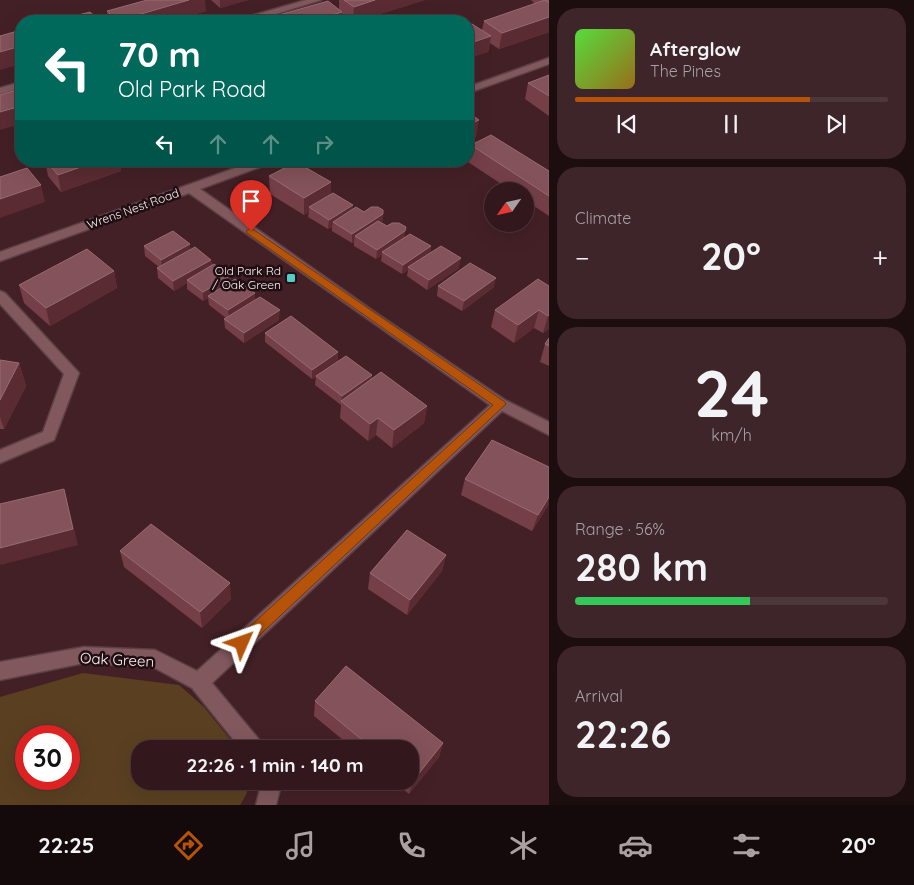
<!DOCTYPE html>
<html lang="en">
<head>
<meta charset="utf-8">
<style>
  :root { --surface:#32181c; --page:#3d2529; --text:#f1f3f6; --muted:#a8a0a3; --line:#4d373b; --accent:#b45309 }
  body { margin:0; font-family:Quicksand,sans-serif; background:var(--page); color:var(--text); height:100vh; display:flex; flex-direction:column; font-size:19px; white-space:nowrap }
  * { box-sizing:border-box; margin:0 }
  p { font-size:16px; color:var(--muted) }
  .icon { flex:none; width:28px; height:28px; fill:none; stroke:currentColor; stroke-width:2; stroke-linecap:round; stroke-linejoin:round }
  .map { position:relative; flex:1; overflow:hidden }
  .details { display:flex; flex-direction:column; gap:8px; padding:8px; background:#1c0d0f; width:365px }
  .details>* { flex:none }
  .guide { position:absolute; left:15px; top:15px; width:459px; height:152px; border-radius:20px; box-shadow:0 5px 20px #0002,0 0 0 1px var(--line); background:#00695c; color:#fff; overflow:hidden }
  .needle { width:32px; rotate:236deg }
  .controls { position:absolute; left:484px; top:182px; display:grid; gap:10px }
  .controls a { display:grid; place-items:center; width:50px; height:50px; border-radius:50%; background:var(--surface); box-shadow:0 5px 20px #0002,0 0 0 1px var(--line); font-size:25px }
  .speed { position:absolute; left:15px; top:725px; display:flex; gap:10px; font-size:25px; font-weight:700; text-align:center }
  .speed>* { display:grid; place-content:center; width:65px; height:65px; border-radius:50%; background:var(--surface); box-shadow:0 5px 20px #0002,0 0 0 1px var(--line); line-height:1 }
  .speed .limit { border:8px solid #d22; background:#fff; color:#111 }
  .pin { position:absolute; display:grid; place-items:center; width:42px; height:42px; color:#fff; margin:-51px -21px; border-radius:50% 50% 50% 0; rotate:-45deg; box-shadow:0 0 5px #0007 }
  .pin .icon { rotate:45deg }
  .me { position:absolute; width:55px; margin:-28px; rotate:47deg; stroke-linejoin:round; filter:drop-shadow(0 0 4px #0008) }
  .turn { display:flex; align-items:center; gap:18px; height:105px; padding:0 20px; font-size:22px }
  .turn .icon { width:65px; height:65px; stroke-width:2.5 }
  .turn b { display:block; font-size:35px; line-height:42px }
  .lanes { display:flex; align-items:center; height:48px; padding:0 20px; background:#0003; justify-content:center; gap:25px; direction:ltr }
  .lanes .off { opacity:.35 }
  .big { font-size:38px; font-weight:700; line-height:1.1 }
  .details .card { flex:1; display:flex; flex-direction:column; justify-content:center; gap:8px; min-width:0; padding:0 18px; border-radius:20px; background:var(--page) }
  .details .dial { align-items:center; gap:0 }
  .dial b { font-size:65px; line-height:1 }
  .song { display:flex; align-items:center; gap:15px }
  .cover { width:60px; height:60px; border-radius:8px; background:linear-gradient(135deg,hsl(110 70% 55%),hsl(40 70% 35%)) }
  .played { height:5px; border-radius:2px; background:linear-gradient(90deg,var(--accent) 75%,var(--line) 75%) }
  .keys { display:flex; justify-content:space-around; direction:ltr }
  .heat { display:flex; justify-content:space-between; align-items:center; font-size:28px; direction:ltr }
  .charge { height:8px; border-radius:4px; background:linear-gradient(90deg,#34c759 56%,var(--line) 0) }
  .trip { position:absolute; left:131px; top:740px; width:288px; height:50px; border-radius:20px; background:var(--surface); box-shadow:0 5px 20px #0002,0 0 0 1px var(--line); font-weight:700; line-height:50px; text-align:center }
  .menu { display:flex; height:80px; justify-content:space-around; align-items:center; background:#140a0b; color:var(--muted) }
  .menu .icon { width:35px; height:35px }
  .menu .selected { color:var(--accent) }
  .menu b { font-size:22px; color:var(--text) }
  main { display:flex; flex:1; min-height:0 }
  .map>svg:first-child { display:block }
  .green { fill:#5a4021; fill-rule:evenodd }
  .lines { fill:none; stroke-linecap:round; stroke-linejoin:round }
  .minor-casing { stroke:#5b4045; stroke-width:3 }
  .minor { fill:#81585d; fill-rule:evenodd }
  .wall { fill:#753f48 }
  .shaded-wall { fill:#5b2b33 }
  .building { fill:#84525a; stroke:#976b72 }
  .route { fill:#b45309; stroke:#753606 }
  .poi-dot { fill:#54cdc8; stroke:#1f0f12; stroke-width:2 }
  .labels { text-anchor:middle; stroke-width:5; stroke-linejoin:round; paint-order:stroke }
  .street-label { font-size:12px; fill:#fef0f1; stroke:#1f0f12 }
  .poi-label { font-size:12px; fill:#fef0f1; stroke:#1f0f12; text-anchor:end }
  .near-street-label { font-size:15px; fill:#fef0f1; stroke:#1f0f12 }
</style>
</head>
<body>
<main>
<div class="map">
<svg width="549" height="805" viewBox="0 0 549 805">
  <rect width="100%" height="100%" fill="#432026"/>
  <path class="green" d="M83,673l96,12 25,22 34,42h-98v32h105l2,12 -7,12h-240v-108zM26,736h43v43h-43z"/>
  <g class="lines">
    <g class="minor-casing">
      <g id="minor">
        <polygon points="306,0 321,0 253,21 238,21 240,19"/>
        <polygon points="549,58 549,64 468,93 468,87"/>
        <polygon points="21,82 21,88 0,94 0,88"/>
        <polygon points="255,161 273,161 271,163 200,189 376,313 505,400 549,422 549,435 502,411 212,683 261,742 264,749 241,749 192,688 153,667 84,663 0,680 0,662 84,647 155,650 197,671 490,405 189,193 0,261 0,252"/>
        <polygon points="0,291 5,293 79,373 54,440 0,463 0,450 43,432 64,374 0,304"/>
        <polygon points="262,781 282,781 276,805 256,805"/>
      </g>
    </g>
    <use href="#minor" class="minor"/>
  </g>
  <g class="wall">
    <polygon points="211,0 248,0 220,8"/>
    <polygon points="339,0 425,0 357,21 351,21 342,15 342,21 279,21 279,15 339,10"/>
    <polygon points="531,0 549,0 549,32 499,49 490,43 488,52 482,30 484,21 535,4"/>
    <polygon points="107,11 206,11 172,21 108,21"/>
    <polygon points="549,75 549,116 525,99 528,83"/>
    <polygon points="471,145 549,171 549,216 525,200 525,191 512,191 468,162"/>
    <polygon points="45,161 120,161 121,171 61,192 48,176"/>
    <polygon points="134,161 160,161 141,168"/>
    <polygon points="269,176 331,182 330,195 353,205 352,209 383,214 382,223 405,237 431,246 430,253 459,268 427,290 407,276 408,270 402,274 381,261 382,255 376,259 354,246 354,242 352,243 332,231 332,227 328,229 308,217 309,212 304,215 270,194"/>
    <polygon points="144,246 190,250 211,260 212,265 230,276 231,282 255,300 279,320 244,343 225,328 224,319 226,318 209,305 208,298 203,301 187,289 187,283 174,291 158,278 157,268 159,267 145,256"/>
    <polygon points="114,271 117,288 50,326 24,303 19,285"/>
    <polygon points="438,286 494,287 462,311 437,296"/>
    <polygon points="549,286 549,329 543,333 534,328 514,343 491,327 495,310"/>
    <polygon points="265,333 372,375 372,379 427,406 424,423 392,448 376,435 368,441 340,418 341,405 315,385 316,377 312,379 265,342"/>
    <polygon points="549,338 549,366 540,362 545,344"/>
    <polygon points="0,360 19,363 26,386 4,429 0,429"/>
    <polygon points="465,479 549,504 532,531 461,495"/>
    <polygon points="120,551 231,599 202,628 124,567"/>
    <polygon points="446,555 442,571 407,615 368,589 370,573"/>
    <polygon points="315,701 443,743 439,757 409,794 393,781 410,781 410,749 354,749 314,716"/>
  </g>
  <g class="shaded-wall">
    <polygon points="189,0 205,0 206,11 172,21 117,21"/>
    <polygon points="220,0 248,0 220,8"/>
    <polygon points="375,0 425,0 357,21 353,21 354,7"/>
    <polygon points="342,12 342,21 312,21"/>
    <polygon points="549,17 549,32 499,49 502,33"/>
    <polygon points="491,36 488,52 468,59 468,44"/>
    <polygon points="21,46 21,64 0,70 0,52"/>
    <polygon points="21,106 21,124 0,130 0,112"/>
    <polygon points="479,120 476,137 468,140 468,125"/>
    <polygon points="98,161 120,161 121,171 61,192 58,175"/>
    <polygon points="140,161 160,161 141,168"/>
    <polygon points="331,182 330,200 309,207 309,212 304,215 304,198"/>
    <polygon points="41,185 45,202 0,218 0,199"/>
    <polygon points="353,205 352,215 333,222 332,227 328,229 329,220"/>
    <polygon points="383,214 382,224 355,236 354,242 352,243 352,234"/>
    <polygon points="406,227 404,240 382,252 382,255 376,259 377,250"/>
    <polygon points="190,244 191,254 162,269 161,260"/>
    <polygon points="431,246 430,255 408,267 408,270 402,274 403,265"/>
    <polygon points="461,258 459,268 427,290 429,280"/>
    <polygon points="211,260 212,269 187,280 187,283 174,291 173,281"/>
    <polygon points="114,271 117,288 50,326 46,308"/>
    <polygon points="230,276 231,285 208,296 208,298 203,301 203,292"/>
    <polygon points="496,278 494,287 462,311 464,301"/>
    <polygon points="255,293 255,302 229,320 228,310"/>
    <polygon points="280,310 279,320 244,343 244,333"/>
    <polygon points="539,310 534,328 514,343 518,325"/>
    <polygon points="549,315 549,329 543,333 548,316"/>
    <polygon points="338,352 338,362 312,379 312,370"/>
    <polygon points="19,363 26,386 4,429 0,417 0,400"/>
    <polygon points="372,375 371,384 341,401 342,396"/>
    <polygon points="427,406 424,423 392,448 394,430"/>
    <polygon points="378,418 376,435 368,441 370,424"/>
    <polygon points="64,489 78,545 1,565 0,563 0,548"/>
    <polygon points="549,497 549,504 532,531 538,515"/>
    <polygon points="446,555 442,571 407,615 410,600"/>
    <polygon points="230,583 231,599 202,628 200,612"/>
    <polygon points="443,743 439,757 409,794 413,781"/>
  </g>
  <g class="building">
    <polygon points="147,0 189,0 117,21 107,11"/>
    <polygon points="344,0 375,0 354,7"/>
    <polygon points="543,0 549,0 549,3 545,0"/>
    <polygon points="545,0 549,3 549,17 502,33 484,21"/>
    <polygon points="328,1 342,12 312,21 286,21 279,15"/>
    <polygon points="90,12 100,21 55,21"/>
    <polygon points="472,24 491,36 468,44 468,25"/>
    <polygon points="21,30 21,46 0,52 0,36"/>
    <polygon points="549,75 549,96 528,83"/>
    <polygon points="20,89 21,90 21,106 0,112 0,95"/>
    <polygon points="468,112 479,120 468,125"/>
    <polygon points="491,135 549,171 549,196 471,145"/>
    <polygon points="46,161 98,161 58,175"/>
    <polygon points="296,162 331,182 304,198 269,176"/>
    <polygon points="27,168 41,185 0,199 0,177"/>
    <polygon points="333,193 353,205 329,220 309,207"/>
    <polygon points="356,207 364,212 371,207 378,207 383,210 383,214 352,234 333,222"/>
    <polygon points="378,221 387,226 392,223 399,223 406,227 405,231 377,250 355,236"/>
    <polygon points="173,231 190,244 161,260 144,246"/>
    <polygon points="410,234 431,246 403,265 382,252"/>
    <polygon points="441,246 461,258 429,280 408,267"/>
    <polygon points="195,247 211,260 173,281 157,268"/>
    <polygon points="87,249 114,271 46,308 19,285"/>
    <polygon points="470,263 496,278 464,301 438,286"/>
    <polygon points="214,264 230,276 203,292 187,280"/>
    <polygon points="235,279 255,293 228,310 208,296"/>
    <polygon points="538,279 549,286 549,315 548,316 539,310 518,325 495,310"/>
    <polygon points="260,297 280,310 244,333 224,319"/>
    <polygon points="291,316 338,352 312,370 265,333"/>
    <polygon points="549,338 549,346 545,344"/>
    <polygon points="346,356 372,375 342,396 316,376"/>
    <polygon points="0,360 19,363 0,400"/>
    <polygon points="381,372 427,406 394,430 378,418 370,424 341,401"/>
    <polygon points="492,440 549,467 549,497 538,515 465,479"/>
    <polygon points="64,489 73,529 0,548 0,504"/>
    <polygon points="151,524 230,583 200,612 120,551"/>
    <polygon points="407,530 446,555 410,600 370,573"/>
    <polygon points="346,666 443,743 413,781 410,779 410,749 373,749 315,701"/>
  </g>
  <polygon class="route" points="251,228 505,402 506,404 247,647 242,649 237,647 235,643 237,638 493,405 247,233 246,231"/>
  <rect class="poi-dot" x="286" y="273" width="10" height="10" rx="2.5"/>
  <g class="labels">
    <g class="street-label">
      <text transform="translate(133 209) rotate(-20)" y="4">Wrens Nest Road</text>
    </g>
    <g class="poi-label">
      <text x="281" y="275">Old Park Rd<tspan x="281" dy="14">/ Oak Green</tspan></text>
    </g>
    <g class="near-street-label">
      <text transform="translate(117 660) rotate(3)" y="5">Oak Green</text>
    </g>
  </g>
</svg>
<div class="controls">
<a><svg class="needle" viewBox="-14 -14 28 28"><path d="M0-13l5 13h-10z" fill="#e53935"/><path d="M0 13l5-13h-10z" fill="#a8a0a3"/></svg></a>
</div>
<div class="speed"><div class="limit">30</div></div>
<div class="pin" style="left:251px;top:231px;background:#d93025"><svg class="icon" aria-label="arrive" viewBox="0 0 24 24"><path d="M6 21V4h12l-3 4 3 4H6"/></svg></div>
<svg class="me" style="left:242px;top:643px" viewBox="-20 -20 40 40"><path d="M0-17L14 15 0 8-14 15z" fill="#b45309" stroke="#fff" stroke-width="4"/></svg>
<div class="trip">22:26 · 1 min · 140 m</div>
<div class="guide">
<div class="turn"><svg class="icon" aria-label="left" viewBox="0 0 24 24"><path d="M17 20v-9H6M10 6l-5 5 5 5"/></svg><div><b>70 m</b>Old Park Road</div></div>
<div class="lanes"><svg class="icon" aria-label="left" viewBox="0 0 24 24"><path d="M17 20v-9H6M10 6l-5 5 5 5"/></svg><svg class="icon off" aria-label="ahead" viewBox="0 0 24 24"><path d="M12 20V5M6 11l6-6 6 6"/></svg><svg class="icon off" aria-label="ahead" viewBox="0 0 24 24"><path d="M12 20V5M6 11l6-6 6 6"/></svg><svg class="icon off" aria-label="right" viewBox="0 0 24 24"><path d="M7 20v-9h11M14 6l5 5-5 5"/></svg></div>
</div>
</div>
<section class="details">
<div class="card">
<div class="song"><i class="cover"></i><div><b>Afterglow</b><p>The Pines</p></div></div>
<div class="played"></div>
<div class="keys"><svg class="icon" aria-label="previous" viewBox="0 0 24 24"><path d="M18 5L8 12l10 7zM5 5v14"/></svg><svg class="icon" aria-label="pause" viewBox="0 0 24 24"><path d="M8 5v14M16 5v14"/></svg><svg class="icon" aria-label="next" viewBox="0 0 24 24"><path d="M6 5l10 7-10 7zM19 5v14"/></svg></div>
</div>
<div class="card"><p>Climate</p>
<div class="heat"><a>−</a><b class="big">20°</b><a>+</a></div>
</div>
<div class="card dial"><b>24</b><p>km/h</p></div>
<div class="card"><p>Range · 56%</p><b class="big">280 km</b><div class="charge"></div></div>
<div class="card"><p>Arrival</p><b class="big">22:26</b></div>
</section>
</main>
<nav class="menu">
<b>22:25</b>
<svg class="icon selected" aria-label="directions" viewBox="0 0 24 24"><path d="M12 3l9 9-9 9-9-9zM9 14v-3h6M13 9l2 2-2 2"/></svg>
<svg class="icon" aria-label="music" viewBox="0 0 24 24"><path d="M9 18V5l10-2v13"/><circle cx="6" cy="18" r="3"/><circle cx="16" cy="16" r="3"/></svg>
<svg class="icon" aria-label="phone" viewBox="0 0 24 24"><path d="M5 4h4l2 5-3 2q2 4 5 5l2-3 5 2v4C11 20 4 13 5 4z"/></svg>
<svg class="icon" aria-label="climate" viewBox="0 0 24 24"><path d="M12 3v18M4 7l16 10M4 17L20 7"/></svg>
<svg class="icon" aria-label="car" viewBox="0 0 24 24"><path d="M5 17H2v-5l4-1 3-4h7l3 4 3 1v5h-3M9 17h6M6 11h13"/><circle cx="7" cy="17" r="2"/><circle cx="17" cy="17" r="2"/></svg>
<svg class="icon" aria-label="filters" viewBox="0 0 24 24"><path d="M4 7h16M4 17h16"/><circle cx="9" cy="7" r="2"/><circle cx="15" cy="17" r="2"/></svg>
<b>20°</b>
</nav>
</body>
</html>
